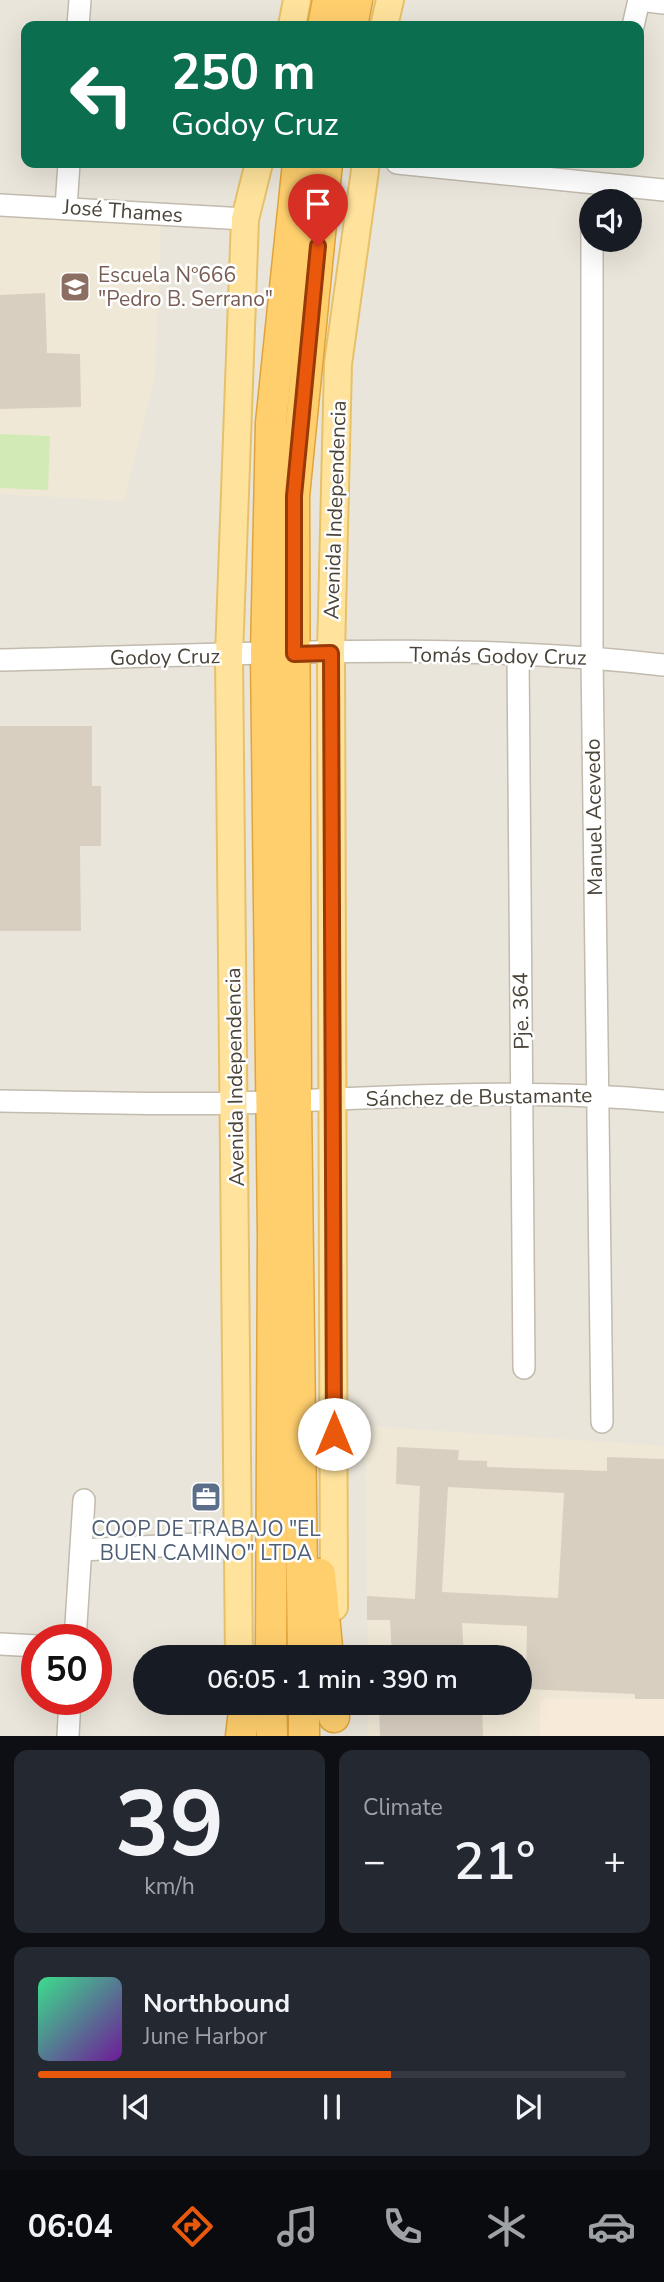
<!DOCTYPE html>
<html lang="en">
<head>
<meta charset="utf-8">
<style>
  :root { --surface:#171b24; --page:#242831; --text:#f1f3f6; --muted:#9ea1a6; --line:#363941; --accent:#ea580c }
  body { margin:0; font-family:"Nunito Sans",sans-serif; background:var(--page); color:var(--text); height:100vh; display:flex; flex-direction:column; font-size:26px; white-space:nowrap }
  * { box-sizing:border-box; margin:0 }
  p { font-size:23px; color:var(--muted) }
  .icon { flex:none; width:38px; height:38px; fill:none; stroke:currentColor; stroke-width:2; stroke-linecap:round; stroke-linejoin:round }
  .map { position:relative; height:1736px; overflow:hidden }
  .drawer { display:flex; flex-direction:column; gap:14px; padding:14px; background:#0d0f14; flex:1 }
  .drawer>* { flex:none }
  .hud { position:absolute; left:21px; top:21px; width:623px; height:147px; border-radius:14px; box-shadow:0 7px 28px #0002; background:#0b6e4f; color:#fff; overflow:hidden }
  .tools { position:absolute; left:579px; top:189px; display:grid; gap:14px }
  .tools a { display:grid; place-items:center; width:63px; height:63px; border-radius:50%; background:var(--surface); box-shadow:0 7px 28px #0002; font-size:35px }
  .speed { position:absolute; left:21px; top:1624px; display:flex; gap:14px; font-size:35px; font-weight:700; text-align:center }
  .speed>* { display:grid; place-content:center; width:91px; height:91px; border-radius:50%; background:var(--surface); box-shadow:0 7px 28px #0002; line-height:1 }
  .speed .limit { border:10px solid #d22; background:#fff; color:#111 }
  .pin { position:absolute; display:grid; place-items:center; width:60px; height:60px; color:#fff; margin:-72px -30px; border-radius:50% 50% 50% 0; rotate:-45deg; box-shadow:0 0 7px #0007 }
  .pin .icon { rotate:45deg }
  .me { position:absolute; width:77px; margin:-38px; rotate:0deg; stroke-linejoin:round; filter:drop-shadow(0 0 5px #0008) }
  .turn { display:flex; align-items:center; gap:24px; height:147px; padding:0 35px; font-size:32px }
  .turn .icon { width:91px; height:91px; stroke-width:2.5 }
  .turn b { display:block; font-size:49px; line-height:60px }
  .big { font-size:52px; font-weight:600; line-height:1.1 }
  .drawer .widget { flex:1; display:flex; flex-direction:column; justify-content:center; gap:10px; min-width:0; padding:0 24px; border-radius:14px; background:var(--page) }
  .drawer .dial { align-items:center; gap:0 }
  .dial b { font-size:91px; line-height:1 }
  .song { display:flex; align-items:center; gap:21px }
  .cover { width:84px; height:84px; border-radius:10px; background:linear-gradient(135deg,hsl(150 70% 55%),hsl(280 70% 35%)) }
  .played { height:7px; border-radius:4px; background:linear-gradient(90deg,var(--accent) 60%,var(--line) 60%) }
  .keys { display:flex; justify-content:space-around; direction:ltr }
  .heat { display:flex; justify-content:space-between; align-items:center; font-size:38px; direction:ltr }
  .drawer .tiles { flex:1; display:grid; gap:14px; grid-template-columns:1fr 1fr }
  .widget:last-child { grid-column:span 2 }
  .trip { position:absolute; left:133px; top:1645px; width:399px; height:70px; border-radius:35px; background:var(--surface); box-shadow:0 7px 28px #0002; font-weight:600; line-height:70px; text-align:center }
  .tab-bar { display:flex; height:112px; justify-content:space-around; align-items:center; background:#090b0e; color:var(--muted) }
  .tab-bar .icon { width:49px; height:49px }
  .tab-bar .selected { color:var(--accent) }
  .tab-bar b { font-size:32px; color:var(--text) }
  .map>svg:first-child { display:block }
  .residential { fill:#eae5da; fill-rule:evenodd }
  .commercial { fill:#f7ead8 }
  .education { fill:#efe8d6 }
  .green { fill:#d2eab5 }
  .building { fill:#d8cfc1; fill-rule:evenodd }
  .lines { fill:none; stroke-linecap:round; stroke-linejoin:round }
  .minor-casing { stroke:#c2bbae; stroke-width:24 }
  .major-casing { stroke:#e6c16a; stroke-width:30 }
  .highway-casing { stroke:#e0a43c; stroke-width:33 }
  .minor { stroke:#fff; stroke-width:21 }
  .major { stroke:#ffe39c; stroke-width:26 }
  .highway { stroke:#ffcf6e; stroke-width:30 }
  .route-casing { stroke:#983908; stroke-width:18 }
  .route { stroke:#ea580c; stroke-width:12 }
  .labels { text-anchor:middle; stroke-width:5; stroke-linejoin:round; paint-order:stroke }
  .street-label { font-size:21px; fill:#4b4439; stroke:#fff }
  .education-label { font-size:21px; fill:#785e54; stroke:#fff; text-anchor:start }
  .service-label { font-size:21px; fill:#4e5e75; stroke:#fff }
</style>
</head>
<body>
<div class="map">
<svg width="664" height="1736" viewBox="0 0 664 1736">
  <rect width="100%" height="100%" fill="#f6f3ec"/>
  <path class="residential" d="M0,0h664v1736h-664zM26,26h613v137h-613zM592,201h38v39h-38zM37,1640h59v59h-59zM145,1657h375v46h-375z"/>
  <rect class="commercial" x="540" y="1699" width="124" height="37"/>
  <g class="education">
    <polygon points="0,214 161,223 155,377 124,501 0,494"/>
    <polygon points="365,1426 664,1446 664,1699 540,1699 540,1736 368,1736 368,1703 520,1703 520,1657 368,1657"/>
  </g>
  <polygon class="green" points="0,434 50,436 48,490 0,488"/>
  <g class="building">
    <polygon points="45,293 47,353 80,354 81,407 0,409 0,295"/>
    <polygon points="0,726 92,726 92,786 101,786 101,846 80,846 81,931 0,931"/>
    <path d="M397,1447l62,3 -1,10 29,1v6l120,4v-14l57,2v240h-29v-5l-109,-5 1,-63 -65,-3 2,34h-72l-2,-37h-23v-24l48,3 5,-113 -24,-2zM448,1487l116,6 -6,105 -116,-6z"/>
    <polygon points="379,1703 482,1703 483,1736 380,1736"/>
  </g>
  <g class="lines">
    <g class="minor-casing">
      <g id="minor">
        <polyline points="639,0 664,3"/>
        <polyline points="78,26 80,0"/>
        <polyline points="633,26 639,0"/>
        <polyline points="397,163 664,190"/>
        <polyline points="0,205 245,219"/>
        <polyline points="66,208 69,163"/>
        <polyline points="592,213 592,657 602,1422"/>
        <polyline points="518,654 524,1368"/>
        <path d="M0,660c220,-4 445,-20 664,5"/>
        <path d="M0,1101c80,1 160,4 239,2 142,-5 284,-16 425,-2"/>
        <polyline points="82,1550 237,1542"/>
        <polyline points="75,1640 84,1500"/>
        <polyline points="0,1644 37,1646"/>
        <polyline points="68,1736 70,1699"/>
      </g>
    </g>
    <g class="major-casing">
      <g id="major">
        <polyline points="292,26 297,0"/>
        <polyline points="384,26 390,0"/>
        <polyline points="334,1607 331,653 338,364 366,163"/>
        <polyline points="239,1657 229,656 245,219 259,163"/>
      </g>
    </g>
    <g class="highway-casing">
      <g id="highway">
        <polyline points="323,26 328,0"/>
        <polyline points="352,26 357,0"/>
        <polyline points="320,1574 328,1657"/>
        <polyline points="271,1657 273,1235 266,655 271,423 298,163"/>
        <polyline points="303,1657 296,1101 294,496 327,163"/>
        <polyline points="271,1703 272,1736"/>
        <polyline points="304,1703 304,1736"/>
        <polyline points="332,1703 334,1717"/>
        <polyline points="241,1736 245,1703"/>
      </g>
    </g>
    <use href="#minor" class="minor"/>
    <use href="#major" class="major"/>
    <use href="#highway" class="highway"/>
  </g>
  <g class="lines">
    <g class="route-casing">
      <polyline id="route" points="318,246 294,496 294,654 331,653 334,1434"/>
    </g>
    <use href="#route" class="route"/>
  </g>
  <defs>
    <g id="school-square" transform="scale(1.575)"><rect x="-9" y="-9" width="18" height="18" rx="4" fill="#8d6e63" stroke="#fff"/><path d="M0-5L7-2L0 1L-7-2ZM-4 1L0 2.5L4 1V4Q0 6-4 4Z" fill="#fff"/></g>
    <g id="office-square" transform="scale(1.575)"><rect x="-9" y="-9" width="18" height="18" rx="4" fill="#5c6f8a" stroke="#fff"/><path d="M-6-3h4V-5.5h4V-3h4V5H-6ZM-1-4.5V-3h2v-1.5ZM-6 0V1H6V0Z" fill="#fff"/></g>
  </defs>
  <g fill-rule="evenodd">
    <use href="#school-square" x="75" y="287"/>
    <use href="#office-square" x="206" y="1497"/>
  </g>
  <g class="labels">
    <g class="street-label">
      <text transform="translate(123 211) rotate(4)" y="7">José Thames</text>
      <text transform="translate(335 510) rotate(-88)" y="7">Avenida Independencia</text>
      <text transform="translate(498 656) rotate(1)" y="7">Tomás Godoy Cruz</text>
      <text transform="translate(165 657) rotate(-1)" y="7">Godoy Cruz</text>
      <text transform="translate(594 817) rotate(-91)" y="7">Manuel Acevedo</text>
      <text transform="translate(521 1011) rotate(-91)" y="7">Pje. 364</text>
      <text transform="translate(235 1077) rotate(-91)" y="7">Avenida Independencia</text>
      <text transform="translate(479 1097) rotate(-1)" y="7">Sánchez de Bustamante</text>
    </g>
    <g class="education-label">
      <text x="98" y="282">Escuela Nº666<tspan x="98" dy="24">"Pedro B. Serrano"</tspan></text>
    </g>
    <g class="service-label">
      <text x="206" y="1536">COOP DE TRABAJO "EL<tspan x="206" dy="24">BUEN CAMINO" LTDA</tspan></text>
    </g>
  </g>
</svg>
<div class="tools">
<a><svg class="icon" aria-label="sound" viewBox="0 0 24 24"><path d="M4 9h4l5-4v14l-5-4H4zM17 9q2 3 0 6"/></svg></a>
</div>
<div class="speed"><div class="limit">50</div></div>
<div class="pin" style="left:318px;top:246px;background:#d93025"><svg class="icon" aria-label="arrive" viewBox="0 0 24 24"><path d="M6 21V4h12l-3 4 3 4H6"/></svg></div>
<svg class="me" style="left:334px;top:1434px" viewBox="-20 -20 40 40"><circle r="19" fill="#fff"/><path d="M0-13L10 11 0 6-10 11z" fill="#ea580c"/></svg>
<div class="trip">06:05 · 1 min · 390 m</div>
<div class="hud">
<div class="turn"><svg class="icon" aria-label="left" viewBox="0 0 24 24"><path d="M17 20v-9H6M10 6l-5 5 5 5"/></svg><div><b>250 m</b>Godoy Cruz</div></div>
</div>
</div>
<section class="drawer">
<div class="tiles">
<div class="widget dial"><b>39</b><p>km/h</p></div>
<div class="widget"><p>Climate</p>
<div class="heat"><a>−</a><b class="big">21°</b><a>+</a></div>
</div>
<div class="widget">
<div class="song"><i class="cover"></i><div><b>Northbound</b><p>June Harbor</p></div></div>
<div class="played"></div>
<div class="keys"><svg class="icon" aria-label="previous" viewBox="0 0 24 24"><path d="M18 5L8 12l10 7zM5 5v14"/></svg><svg class="icon" aria-label="pause" viewBox="0 0 24 24"><path d="M8 5v14M16 5v14"/></svg><svg class="icon" aria-label="next" viewBox="0 0 24 24"><path d="M6 5l10 7-10 7zM19 5v14"/></svg></div>
</div>
</div>
</section>
<nav class="tab-bar">
<b>06:04</b>
<svg class="icon selected" aria-label="directions" viewBox="0 0 24 24"><path d="M12 3l9 9-9 9-9-9zM9 14v-3h6M13 9l2 2-2 2"/></svg>
<svg class="icon" aria-label="music" viewBox="0 0 24 24"><path d="M9 18V5l10-2v13"/><circle cx="6" cy="18" r="3"/><circle cx="16" cy="16" r="3"/></svg>
<svg class="icon" aria-label="phone" viewBox="0 0 24 24"><path d="M5 4h4l2 5-3 2q2 4 5 5l2-3 5 2v4C11 20 4 13 5 4z"/></svg>
<svg class="icon" aria-label="climate" viewBox="0 0 24 24"><path d="M12 3v18M4 7l16 10M4 17L20 7"/></svg>
<svg class="icon" aria-label="car" viewBox="0 0 24 24"><path d="M5 17H2v-5l4-1 3-4h7l3 4 3 1v5h-3M9 17h6M6 11h13"/><circle cx="7" cy="17" r="2"/><circle cx="17" cy="17" r="2"/></svg>
</nav>
</body>
</html>
